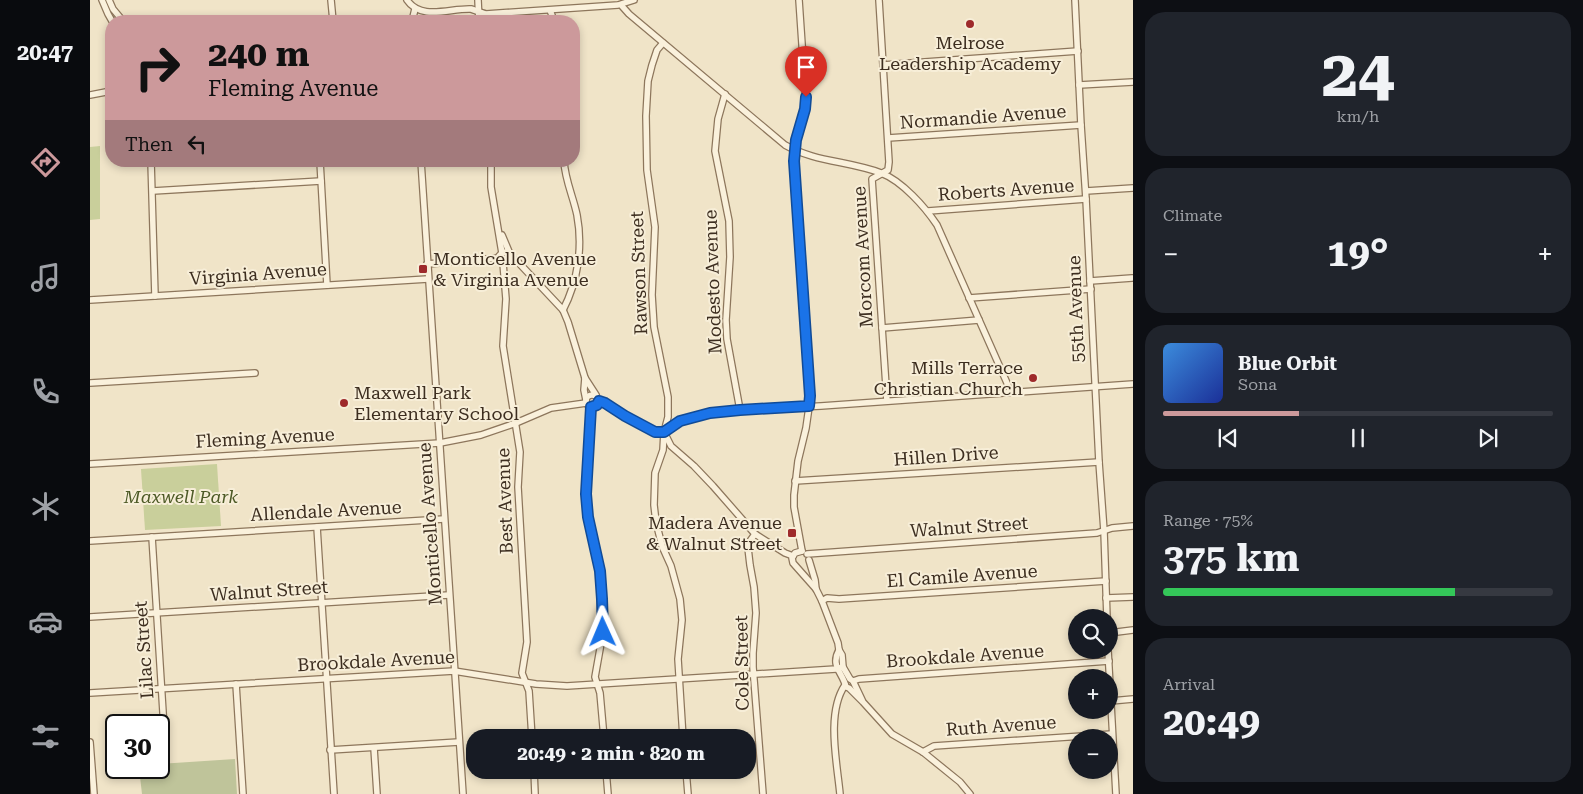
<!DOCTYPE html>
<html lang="en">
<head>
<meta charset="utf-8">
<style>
  :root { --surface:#171b24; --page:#20242c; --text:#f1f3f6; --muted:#9ea1a6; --line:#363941; --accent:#cc999b }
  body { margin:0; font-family:"Roboto Serif",serif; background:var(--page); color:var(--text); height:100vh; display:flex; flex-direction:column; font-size:19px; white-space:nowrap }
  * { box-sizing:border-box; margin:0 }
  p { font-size:16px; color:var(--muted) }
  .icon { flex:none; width:28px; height:28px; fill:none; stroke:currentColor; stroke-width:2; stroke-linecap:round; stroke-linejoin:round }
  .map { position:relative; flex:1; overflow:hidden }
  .drawer { display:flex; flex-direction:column; gap:12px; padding:12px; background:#0d0f14; width:450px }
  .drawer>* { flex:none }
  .hud { position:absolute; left:15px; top:15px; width:475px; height:152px; border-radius:20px; box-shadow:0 2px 8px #0003; background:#cc999b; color:#111; overflow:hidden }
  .buttons { position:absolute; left:978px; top:609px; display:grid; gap:10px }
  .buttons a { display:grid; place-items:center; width:50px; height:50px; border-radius:50%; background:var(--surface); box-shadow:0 2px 8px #0003; font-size:25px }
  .speed { position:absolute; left:15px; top:714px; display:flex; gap:10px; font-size:25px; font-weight:700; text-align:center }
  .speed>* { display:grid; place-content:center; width:65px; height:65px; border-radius:50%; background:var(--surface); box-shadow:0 2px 8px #0003; line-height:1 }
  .speed .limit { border:2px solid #111; border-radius:8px; background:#fff; color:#111 }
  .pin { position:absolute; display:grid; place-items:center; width:42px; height:42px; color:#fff; margin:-51px -21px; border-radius:50% 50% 50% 0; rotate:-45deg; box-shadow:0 0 5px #0007 }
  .pin .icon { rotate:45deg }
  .me { position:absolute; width:55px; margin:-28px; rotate:359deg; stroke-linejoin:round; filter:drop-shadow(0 0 4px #0008) }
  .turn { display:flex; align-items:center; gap:18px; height:105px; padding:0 20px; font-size:22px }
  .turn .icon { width:65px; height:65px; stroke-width:2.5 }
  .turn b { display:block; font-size:35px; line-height:42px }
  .then { display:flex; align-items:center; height:48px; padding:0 20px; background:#0003; gap:10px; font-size:19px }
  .big { font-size:38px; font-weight:700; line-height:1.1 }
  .drawer .widget { flex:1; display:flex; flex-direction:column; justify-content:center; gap:8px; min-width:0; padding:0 18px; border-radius:20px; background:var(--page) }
  .drawer .dial { align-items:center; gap:0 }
  .dial b { font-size:65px; line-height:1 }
  .song { display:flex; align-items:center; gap:15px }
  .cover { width:60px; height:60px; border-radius:8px; background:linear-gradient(135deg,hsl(210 70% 55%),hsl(230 70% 35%)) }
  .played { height:5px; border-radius:2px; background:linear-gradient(90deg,var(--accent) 35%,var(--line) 35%) }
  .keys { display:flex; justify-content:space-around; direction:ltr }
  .heat { display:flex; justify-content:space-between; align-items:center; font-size:28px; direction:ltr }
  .charge { height:8px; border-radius:4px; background:linear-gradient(90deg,#34c759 75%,var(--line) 0) }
  .trip { position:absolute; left:376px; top:729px; width:290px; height:50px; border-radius:20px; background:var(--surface); box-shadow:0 2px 8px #0003; font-weight:700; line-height:50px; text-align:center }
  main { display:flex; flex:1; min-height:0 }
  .tab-bar { display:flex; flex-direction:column; width:90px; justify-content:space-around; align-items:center; background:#090b0e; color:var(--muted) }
  .tab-bar .icon { width:35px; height:35px }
  .tab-bar .selected { color:var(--accent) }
  .tab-bar b { font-size:22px; color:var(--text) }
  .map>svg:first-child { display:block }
  .green { fill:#c9cf9b }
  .cemetery { fill:#bfc49a }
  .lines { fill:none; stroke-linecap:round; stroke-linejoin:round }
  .minor-casing { stroke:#8d765c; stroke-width:8 }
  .minor { stroke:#faf1dc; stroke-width:5.5 }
  .route-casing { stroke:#114b97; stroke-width:12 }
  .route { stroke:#1a73e8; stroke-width:9 }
  .poi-dot { fill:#9e2a2b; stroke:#f7eed8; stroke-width:2 }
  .labels { text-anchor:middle; stroke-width:4; stroke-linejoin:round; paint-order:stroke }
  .poi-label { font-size:18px; fill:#3d2e20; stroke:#f7eed8; text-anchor:start }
  .street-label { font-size:18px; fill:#3d2e20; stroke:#f7eed8 }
  .park-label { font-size:18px; font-style:italic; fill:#4d5a26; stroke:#f7eed8 }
</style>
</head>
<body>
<main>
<nav class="tab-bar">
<b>20:47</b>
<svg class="icon selected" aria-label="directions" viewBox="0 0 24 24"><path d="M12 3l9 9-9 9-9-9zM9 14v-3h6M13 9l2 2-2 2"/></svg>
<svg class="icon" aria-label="music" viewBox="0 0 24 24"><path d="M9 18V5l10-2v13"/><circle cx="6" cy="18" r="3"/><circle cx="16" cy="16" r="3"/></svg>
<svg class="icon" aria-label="phone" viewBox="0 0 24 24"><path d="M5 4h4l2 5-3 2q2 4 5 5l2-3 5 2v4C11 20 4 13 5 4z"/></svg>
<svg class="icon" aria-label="climate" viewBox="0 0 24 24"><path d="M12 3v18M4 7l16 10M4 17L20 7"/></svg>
<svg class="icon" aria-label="car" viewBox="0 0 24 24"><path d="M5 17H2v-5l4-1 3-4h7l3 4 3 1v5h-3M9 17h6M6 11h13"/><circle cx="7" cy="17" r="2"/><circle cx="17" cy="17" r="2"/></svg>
<svg class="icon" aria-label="filters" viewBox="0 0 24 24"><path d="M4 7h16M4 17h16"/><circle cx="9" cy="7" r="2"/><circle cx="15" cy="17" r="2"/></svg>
</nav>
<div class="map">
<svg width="1043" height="794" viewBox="0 0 1043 794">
  <rect width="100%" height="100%" fill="#f0e4c8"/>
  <g class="green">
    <polygon points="10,146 10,219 0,220 0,147"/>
    <polygon points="127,464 131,526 55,530 51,469"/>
  </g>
  <polygon class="cemetery" points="145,759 147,794 52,794 49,768 69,768 69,764"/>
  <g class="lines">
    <g class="minor-casing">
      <g id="minor">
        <polyline points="12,0 18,14 22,21"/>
        <polyline points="19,0 23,9 33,21"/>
        <polyline points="241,0 243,21"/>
        <path d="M317,0c14,21 43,8 64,9 4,1 10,4 15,5l132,-9 16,-5"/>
        <polyline points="388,0 389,21"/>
        <polyline points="709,0 716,103 712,120 706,141 703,161 720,400 716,428 708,461 704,495 704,507 712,551"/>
        <polyline points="789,0 799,162 798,170 782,179 797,401"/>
        <polyline points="985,0 991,125 996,199 1009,462 1014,531 1017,618"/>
        <path d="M531,5l8,9 156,131c30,17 64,16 96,28 21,8 44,34 56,52l74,167"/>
        <polyline points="460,10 464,21"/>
        <polyline points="322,21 325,9"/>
        <polyline points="573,43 567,50 562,65 558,81 556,116 557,170 565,227 562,295 564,327 578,397 578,417 574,432 573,450 565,473 564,505 566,522 572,546 581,566 590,599 592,620 588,659 593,738"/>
        <polyline points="793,65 988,51"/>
        <polyline points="989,85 1043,82"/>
        <polyline points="635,94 628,119 625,151 639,221 640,257 636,320 637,339 650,410"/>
        <polyline points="0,95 21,91"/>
        <polyline points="798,138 991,125"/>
        <polyline points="61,161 65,296"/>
        <polyline points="230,161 237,285"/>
        <polyline points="331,161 373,794"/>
        <polyline points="401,161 401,187 412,253"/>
        <polyline points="63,191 231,181"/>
        <polyline points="996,191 1043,188"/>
        <polyline points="838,211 996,199"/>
        <polyline points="412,235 420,254"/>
        <polygon points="416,252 421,255 423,259 420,262 413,263 410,260 409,256 412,253"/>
        <polyline points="423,259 428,262 473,310 478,322 495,378 494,390 496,400"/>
        <polyline points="413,263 416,299 413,346 430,452 428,487 437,642 432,673 439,691 442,738"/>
        <polyline points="337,264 409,258"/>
        <polyline points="1000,281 1042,278"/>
        <polyline points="879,298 1001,289"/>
        <polyline points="0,300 338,279"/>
        <path d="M473,310c15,-29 20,-63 14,-95 -4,-19 -12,-35 -13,-54"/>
        <polyline points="792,328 889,320"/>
        <polyline points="495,378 506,395"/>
        <polyline points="0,383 165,373"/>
        <circle cx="502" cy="401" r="6"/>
        <polyline points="509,401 515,403 535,416 565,432 574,432 590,421 620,413 650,410 731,406 1043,384"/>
        <polyline points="501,407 496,494 498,517 509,571 513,599 513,632 505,677 510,693 514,738"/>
        <polyline points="575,434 581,446 604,466 623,486 665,534 695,553 703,556"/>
        <polyline points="0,464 350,443 391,435 426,423 461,408 496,403"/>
        <polyline points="705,481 1009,462"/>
        <polyline points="227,527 244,794"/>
        <polyline points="665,534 660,541 658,548 660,565 664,587 666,613 663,653 663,667 673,794"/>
        <polyline points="62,537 76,760"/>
        <polyline points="0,541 354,519"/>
        <polyline points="712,551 705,553 702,558 703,563 726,589 732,601 748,643 749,650 752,655 753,667 760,679 763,681 772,700"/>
        <polyline points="717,554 1007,533 1022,528 1043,526"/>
        <polyline points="719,560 725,580 726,589"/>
        <polyline points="1016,598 1043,597"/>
        <polyline points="732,601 737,598 749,599 1016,581"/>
        <polyline points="0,617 359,595"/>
        <polyline points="1019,633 1043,630"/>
        <path d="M749,650c-9,16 4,23 7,37l3,1 14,14 29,32 31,18 37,30 10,12"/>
        <polyline points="1018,650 1026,794"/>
        <polyline points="763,681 769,679 1019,661"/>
        <polyline points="146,684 153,794"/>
        <polyline points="0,693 364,671 446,684 477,686 746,669 753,667"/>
        <polyline points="1021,701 1043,699"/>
        <polyline points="0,742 4,794"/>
        <polyline points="284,748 287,794"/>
        <polyline points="240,750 369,742"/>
        <polyline points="833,752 844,746 1022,734"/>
        <polyline points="444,770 445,794"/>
        <polyline points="516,770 518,794"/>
        <polyline points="596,770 598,794"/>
        <path d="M750,794c-3,-32 -14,-81 5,-109"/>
      </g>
    </g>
    <use href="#minor" class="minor"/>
  </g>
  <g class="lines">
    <g class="route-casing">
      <polyline id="route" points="513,632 512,599 510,571 498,517 496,494 501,407 507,405 509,401 515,403 535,416 565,432 574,432 590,421 620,413 650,410 719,406 720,396 704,161 706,140 715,109 716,97"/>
    </g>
    <use href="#route" class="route"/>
  </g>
  <g class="poi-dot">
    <circle cx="880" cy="24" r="5"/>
    <rect x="328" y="264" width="10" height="10" rx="2.5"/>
    <circle cx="943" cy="378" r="5"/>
    <circle cx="254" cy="403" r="5"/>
    <rect x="697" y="528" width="10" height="10" rx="2.5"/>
  </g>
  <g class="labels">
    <g class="poi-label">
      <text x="880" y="49" text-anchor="middle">Melrose<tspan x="880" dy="21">Leadership Academy</tspan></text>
      <text x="343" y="265">Monticello Avenue<tspan x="343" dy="21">&amp; Virginia Avenue</tspan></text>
      <text x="933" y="374" text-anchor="end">Mills Terrace<tspan x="933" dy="21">Christian Church</tspan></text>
      <text x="264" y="399">Maxwell Park<tspan x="264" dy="21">Elementary School</tspan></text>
      <text x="692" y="529" text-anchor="end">Madera Avenue<tspan x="692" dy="21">&amp; Walnut Street</tspan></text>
    </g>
    <g class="street-label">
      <text transform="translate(893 117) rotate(-4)" y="6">Normandie Avenue</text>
      <text transform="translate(916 190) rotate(-4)" y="6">Roberts Avenue</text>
      <text transform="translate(773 257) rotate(-93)" y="6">Morcom Avenue</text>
      <text transform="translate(549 273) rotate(-92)" y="6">Rawson Street</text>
      <text transform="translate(168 274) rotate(-4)" y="6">Virginia Avenue</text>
      <text transform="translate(623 282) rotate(-92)" y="6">Modesto Avenue</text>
      <text transform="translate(986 309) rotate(-92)" y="6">55th Avenue</text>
      <text transform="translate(175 438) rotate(-3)" y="6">Fleming Avenue</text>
      <text transform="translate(856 456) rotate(-4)" y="6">Hillen Drive</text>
      <text transform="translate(415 501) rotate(-92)" y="6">Best Avenue</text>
      <text transform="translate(236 511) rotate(-3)" y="6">Allendale Avenue</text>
      <text transform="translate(340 524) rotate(-94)" y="6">Monticello Avenue</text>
      <text transform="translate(879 527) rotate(-4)" y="6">Walnut Street</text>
      <text transform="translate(872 576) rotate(-4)" y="6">El Camile Avenue</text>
      <text transform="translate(179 591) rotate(-4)" y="6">Walnut Street</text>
      <text transform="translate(54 650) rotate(-94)" y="6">Lilac Street</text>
      <text transform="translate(875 656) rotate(-4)" y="6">Brookdale Avenue</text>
      <text transform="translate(286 661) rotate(-3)" y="6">Brookdale Avenue</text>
      <text transform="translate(652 663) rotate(-91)" y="6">Cole Street</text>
      <text transform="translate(911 726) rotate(-4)" y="6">Ruth Avenue</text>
    </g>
    <g class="park-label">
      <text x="91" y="503">Maxwell Park</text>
    </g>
  </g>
</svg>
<div class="buttons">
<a><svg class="icon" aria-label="search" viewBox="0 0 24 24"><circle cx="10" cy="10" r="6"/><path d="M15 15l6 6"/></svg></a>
<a>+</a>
<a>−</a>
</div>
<div class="speed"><div class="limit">30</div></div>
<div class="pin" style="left:716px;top:97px;background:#d93025"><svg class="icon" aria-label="arrive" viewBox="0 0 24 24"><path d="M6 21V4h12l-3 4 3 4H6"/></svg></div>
<svg class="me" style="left:513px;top:632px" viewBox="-20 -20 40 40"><path d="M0-17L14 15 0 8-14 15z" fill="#1a73e8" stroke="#fff" stroke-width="4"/></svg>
<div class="trip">20:49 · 2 min · 820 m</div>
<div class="hud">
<div class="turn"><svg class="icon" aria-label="right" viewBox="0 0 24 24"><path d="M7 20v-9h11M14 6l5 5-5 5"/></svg><div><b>240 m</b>Fleming Avenue</div></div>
<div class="then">Then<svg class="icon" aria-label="left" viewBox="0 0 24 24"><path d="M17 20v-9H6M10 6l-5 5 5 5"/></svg></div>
</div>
</div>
<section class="drawer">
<div class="widget dial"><b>24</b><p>km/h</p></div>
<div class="widget"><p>Climate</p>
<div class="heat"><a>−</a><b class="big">19°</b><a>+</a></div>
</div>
<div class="widget">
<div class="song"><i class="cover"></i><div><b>Blue Orbit</b><p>Sona</p></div></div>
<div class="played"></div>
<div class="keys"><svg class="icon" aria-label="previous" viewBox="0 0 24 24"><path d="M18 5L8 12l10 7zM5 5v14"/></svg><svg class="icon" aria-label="pause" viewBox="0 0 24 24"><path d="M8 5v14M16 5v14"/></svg><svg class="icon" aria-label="next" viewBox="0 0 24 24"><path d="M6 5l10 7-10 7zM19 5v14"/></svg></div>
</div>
<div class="widget"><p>Range · 75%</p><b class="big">375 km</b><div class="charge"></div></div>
<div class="widget"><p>Arrival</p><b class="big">20:49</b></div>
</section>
</main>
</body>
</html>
